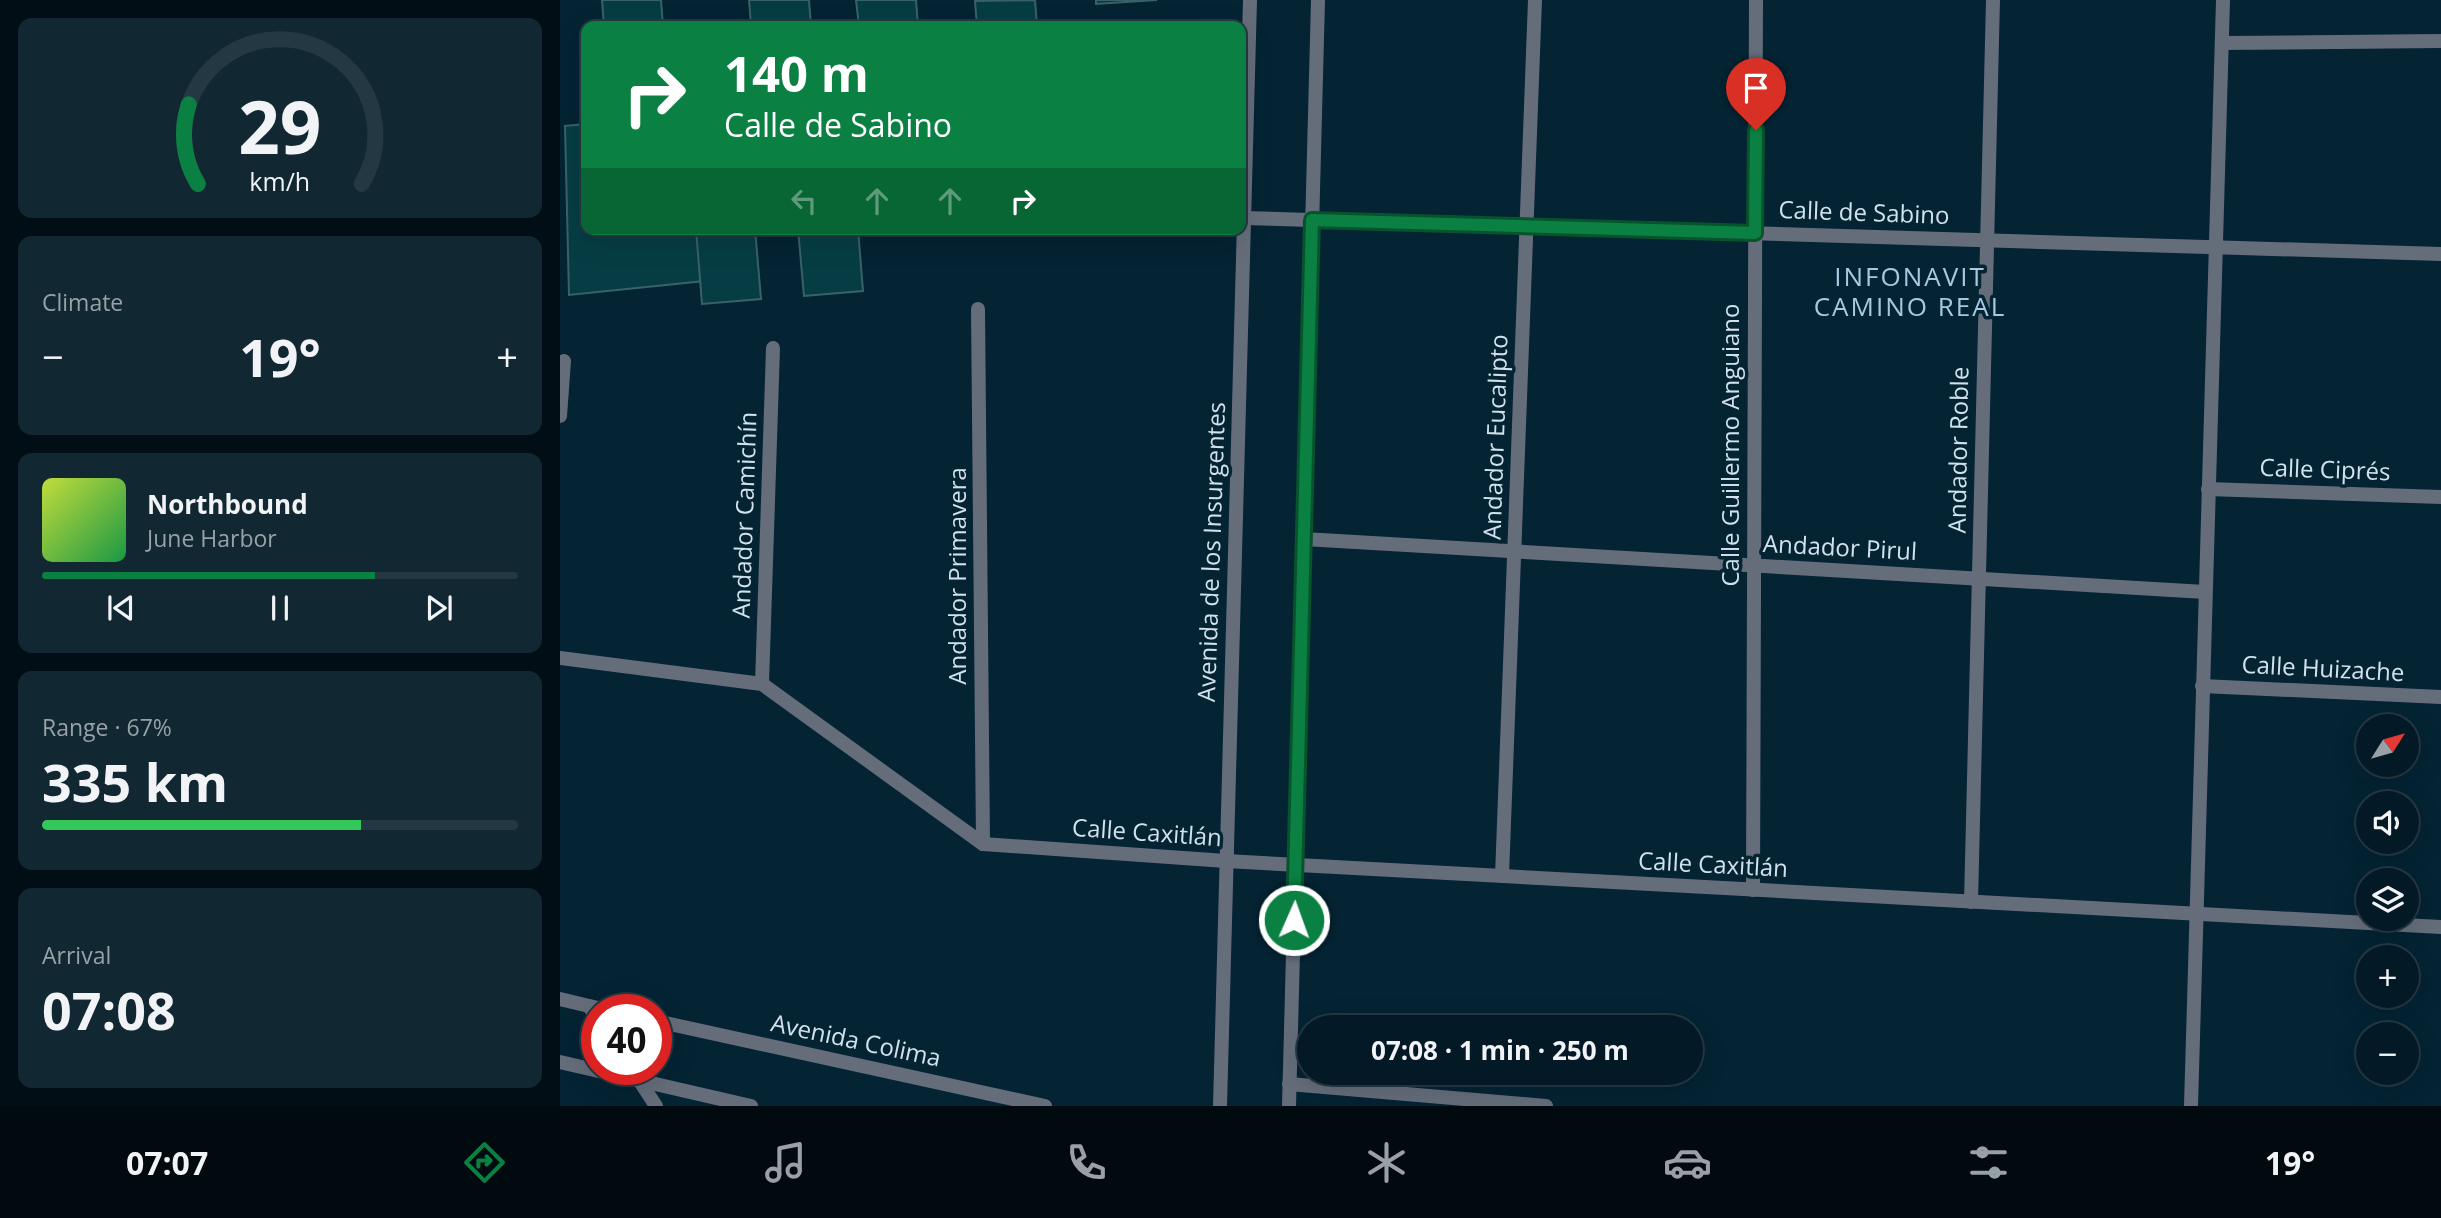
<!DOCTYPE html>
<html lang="en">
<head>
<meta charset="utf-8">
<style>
  :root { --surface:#031a26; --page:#112732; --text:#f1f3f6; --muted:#97a1a7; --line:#243843; --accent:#0b8043 }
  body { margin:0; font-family:"Open Sans",sans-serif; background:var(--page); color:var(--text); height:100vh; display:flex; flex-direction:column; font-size:26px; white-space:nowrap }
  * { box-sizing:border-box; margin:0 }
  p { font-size:23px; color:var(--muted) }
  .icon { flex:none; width:38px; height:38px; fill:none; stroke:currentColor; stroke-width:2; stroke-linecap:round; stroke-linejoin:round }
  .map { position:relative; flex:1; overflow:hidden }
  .panel { display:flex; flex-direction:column; gap:18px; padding:18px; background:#020e15; width:560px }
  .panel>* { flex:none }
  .guide { position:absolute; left:21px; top:21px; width:665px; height:214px; border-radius:14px; box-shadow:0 7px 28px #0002,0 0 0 2px var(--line); background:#0b8043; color:#fff; overflow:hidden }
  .needle { width:46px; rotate:53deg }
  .fabs { position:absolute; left:1796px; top:714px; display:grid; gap:14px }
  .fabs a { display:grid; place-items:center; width:63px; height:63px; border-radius:50%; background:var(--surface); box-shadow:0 7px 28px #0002,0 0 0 2px var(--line); font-size:35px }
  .speed { position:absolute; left:21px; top:994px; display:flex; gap:14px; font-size:35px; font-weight:700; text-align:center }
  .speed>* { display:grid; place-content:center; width:91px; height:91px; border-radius:50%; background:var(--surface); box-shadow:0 7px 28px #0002,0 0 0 2px var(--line); line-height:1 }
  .speed .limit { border:10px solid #d22; background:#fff; color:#111 }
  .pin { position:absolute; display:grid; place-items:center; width:60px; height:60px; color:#fff; margin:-72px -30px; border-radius:50% 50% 50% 0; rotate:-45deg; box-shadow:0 0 7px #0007 }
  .pin .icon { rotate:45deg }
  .me { position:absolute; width:77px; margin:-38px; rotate:2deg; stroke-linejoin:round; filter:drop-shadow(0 0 5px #0008) }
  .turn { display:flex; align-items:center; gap:24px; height:147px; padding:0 28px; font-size:32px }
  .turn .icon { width:91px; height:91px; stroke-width:2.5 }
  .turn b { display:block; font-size:49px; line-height:60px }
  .lanes { display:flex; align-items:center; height:66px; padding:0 28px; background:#0003; justify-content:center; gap:35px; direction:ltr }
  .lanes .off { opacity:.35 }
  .big { font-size:52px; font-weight:700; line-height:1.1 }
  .panel .widget { flex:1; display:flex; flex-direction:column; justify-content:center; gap:10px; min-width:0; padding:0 24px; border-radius:14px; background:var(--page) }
  .panel .dial { align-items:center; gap:0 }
  .dial svg { height:182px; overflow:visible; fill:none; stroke:var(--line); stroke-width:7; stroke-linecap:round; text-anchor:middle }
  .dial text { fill:var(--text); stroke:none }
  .song { display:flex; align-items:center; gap:21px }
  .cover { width:84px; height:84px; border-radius:10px; background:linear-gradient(135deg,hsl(70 70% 55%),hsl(140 70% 35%)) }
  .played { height:7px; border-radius:4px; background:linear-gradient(90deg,var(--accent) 70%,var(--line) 70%) }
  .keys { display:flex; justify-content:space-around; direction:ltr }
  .heat { display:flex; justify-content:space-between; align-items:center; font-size:38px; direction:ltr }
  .charge { height:10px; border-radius:5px; background:linear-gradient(90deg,#34c759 67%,var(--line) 0) }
  .trip { position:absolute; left:737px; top:1015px; width:406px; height:70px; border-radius:35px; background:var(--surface); box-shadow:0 7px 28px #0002,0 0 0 2px var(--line); font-weight:700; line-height:70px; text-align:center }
  .menu { display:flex; height:112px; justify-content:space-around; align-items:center; background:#010a0f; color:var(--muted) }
  .menu .icon { width:49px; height:49px }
  .menu .selected { color:var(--accent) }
  .menu b { font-size:32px; color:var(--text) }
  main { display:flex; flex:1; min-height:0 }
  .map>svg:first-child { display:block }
  .building { fill:#063d44; stroke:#396268; stroke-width:2 }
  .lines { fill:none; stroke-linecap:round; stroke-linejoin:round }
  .pedestrian { stroke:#656d7b; stroke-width:14 }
  .minor { stroke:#656d7b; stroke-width:14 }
  .tertiary { stroke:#656d7b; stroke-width:14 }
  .route-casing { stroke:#07532c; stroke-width:18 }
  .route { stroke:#0b8043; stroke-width:12 }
  .labels { text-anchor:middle; stroke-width:7; stroke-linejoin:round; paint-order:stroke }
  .street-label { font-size:24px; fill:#d1e2ed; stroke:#042333 }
  .neighbourhood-label { font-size:26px; letter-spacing:2px; fill:#a7c9de; stroke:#042333 }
</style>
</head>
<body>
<main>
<section class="panel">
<div class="widget dial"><svg viewBox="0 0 100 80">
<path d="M14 69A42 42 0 1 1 86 69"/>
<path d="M14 69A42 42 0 0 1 10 34" stroke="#0b8043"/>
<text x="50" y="56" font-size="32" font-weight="700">29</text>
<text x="50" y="72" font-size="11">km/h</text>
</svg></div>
<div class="widget"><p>Climate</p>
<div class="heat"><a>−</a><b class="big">19°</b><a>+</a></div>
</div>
<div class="widget">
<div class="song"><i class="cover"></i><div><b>Northbound</b><p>June Harbor</p></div></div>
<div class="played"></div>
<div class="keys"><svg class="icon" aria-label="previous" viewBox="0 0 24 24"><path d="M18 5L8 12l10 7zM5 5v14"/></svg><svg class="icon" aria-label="pause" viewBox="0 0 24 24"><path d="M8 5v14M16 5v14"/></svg><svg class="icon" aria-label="next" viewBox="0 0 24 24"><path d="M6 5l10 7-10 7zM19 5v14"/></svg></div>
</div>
<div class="widget"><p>Range · 67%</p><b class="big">335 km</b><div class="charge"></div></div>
<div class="widget"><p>Arrival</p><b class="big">07:08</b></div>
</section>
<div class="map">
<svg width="1881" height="1106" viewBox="0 0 1881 1106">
  <rect width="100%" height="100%" fill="#042333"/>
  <g class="building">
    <polygon points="42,0 101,0 103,26 44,26"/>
    <polygon points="189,0 249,0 251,26 191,26"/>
    <polygon points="296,0 356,0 358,26 299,26"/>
    <polygon points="475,0 477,26 417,26 415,1"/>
    <polygon points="536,0 597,0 536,4"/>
    <polygon points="26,124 26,229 149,229 154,280 9,295 5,126"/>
    <polygon points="136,229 195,229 201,299 142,304"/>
    <polygon points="238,229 298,229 303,291 244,296"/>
    <polygon points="336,229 395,229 395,232 336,236"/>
  </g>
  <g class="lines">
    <g class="pedestrian">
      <polyline points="744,539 1645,592"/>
      <polyline points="942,876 975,0"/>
      <polyline points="1411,902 1433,0"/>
    </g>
    <g class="minor">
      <polyline points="1662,43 1881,41"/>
      <polyline points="684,218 1881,254"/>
      <polyline points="418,309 423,844"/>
      <polyline points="0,416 4,361"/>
      <polyline points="1648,489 1881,497"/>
      <polyline points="0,658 202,684 423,844"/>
      <polyline points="202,684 213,348"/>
      <polyline points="1642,686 1881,697"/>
      <polyline points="423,844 666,861 1881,927"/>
      <polyline points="1193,890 1196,0"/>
      <polyline points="29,1006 37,1018"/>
      <polyline points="72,1069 96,1106"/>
      <polyline points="729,1084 986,1106"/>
    </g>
    <g class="tertiary">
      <polyline points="0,999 46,1010"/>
      <polyline points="96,1021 485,1106"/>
      <polyline points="0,1062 191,1106"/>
      <polyline points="660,1106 690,0"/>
      <polyline points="729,1106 758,0"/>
      <polyline points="1631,1106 1663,0"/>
    </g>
  </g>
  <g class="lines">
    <g class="route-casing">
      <polyline id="route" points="734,920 752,220 1195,233 1196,130"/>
    </g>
    <use href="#route" class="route"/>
  </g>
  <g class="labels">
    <g class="street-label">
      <text transform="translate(1304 213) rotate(2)" y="8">Calle de Sabino</text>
      <text transform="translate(936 437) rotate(-88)" y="8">Andador Eucalipto</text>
      <text transform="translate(1171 445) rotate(-90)" y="8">Calle Guillermo Anguiano</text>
      <text transform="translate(1399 450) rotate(-89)" y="8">Andador Roble</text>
      <text transform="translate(1765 470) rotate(2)" y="8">Calle Ciprés</text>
      <text transform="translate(185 515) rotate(-88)" y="8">Andador Camichín</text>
      <text transform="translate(1280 548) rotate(3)" y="8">Andador Pirul</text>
      <text transform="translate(652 552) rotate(-88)" y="8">Avenida de los Insurgentes</text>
      <text transform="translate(398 576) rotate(-90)" y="8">Andador Primavera</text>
      <text transform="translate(1763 669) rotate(3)" y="8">Calle Huizache</text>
      <text transform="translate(587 833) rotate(4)" y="8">Calle Caxitlán</text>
      <text transform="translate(1153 865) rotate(3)" y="8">Calle Caxitlán</text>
      <text transform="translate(296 1041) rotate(12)" y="8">Avenida Colima</text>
    </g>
    <g class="neighbourhood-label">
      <text x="1350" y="286">INFONAVIT<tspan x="1350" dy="30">CAMINO REAL</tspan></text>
    </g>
  </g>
</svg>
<div class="fabs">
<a><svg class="needle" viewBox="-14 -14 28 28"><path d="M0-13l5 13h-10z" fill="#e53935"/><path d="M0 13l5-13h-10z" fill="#97a1a7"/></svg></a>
<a><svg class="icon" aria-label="sound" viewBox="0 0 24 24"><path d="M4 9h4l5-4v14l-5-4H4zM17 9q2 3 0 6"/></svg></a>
<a><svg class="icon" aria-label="layers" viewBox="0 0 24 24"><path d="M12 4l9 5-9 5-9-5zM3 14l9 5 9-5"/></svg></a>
<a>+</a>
<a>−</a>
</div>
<div class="speed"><div class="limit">40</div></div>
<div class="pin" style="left:1196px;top:130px;background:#d93025"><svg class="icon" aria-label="arrive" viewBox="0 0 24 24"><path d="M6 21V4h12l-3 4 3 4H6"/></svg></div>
<svg class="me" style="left:734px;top:920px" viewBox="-20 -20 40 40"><circle r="17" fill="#0b8043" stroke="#fff" stroke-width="3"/><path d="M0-11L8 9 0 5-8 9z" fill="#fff"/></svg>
<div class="trip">07:08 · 1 min · 250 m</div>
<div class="guide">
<div class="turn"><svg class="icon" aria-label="right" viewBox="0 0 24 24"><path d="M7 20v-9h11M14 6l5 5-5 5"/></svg><div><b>140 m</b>Calle de Sabino</div></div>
<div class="lanes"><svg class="icon off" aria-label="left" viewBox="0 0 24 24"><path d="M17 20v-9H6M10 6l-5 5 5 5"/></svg><svg class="icon off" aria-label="ahead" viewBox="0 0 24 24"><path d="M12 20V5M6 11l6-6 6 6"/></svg><svg class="icon off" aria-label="ahead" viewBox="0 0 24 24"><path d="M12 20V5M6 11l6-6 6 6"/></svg><svg class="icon" aria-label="right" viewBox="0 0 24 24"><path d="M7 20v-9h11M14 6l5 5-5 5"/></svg></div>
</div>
</div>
</main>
<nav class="menu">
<b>07:07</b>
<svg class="icon selected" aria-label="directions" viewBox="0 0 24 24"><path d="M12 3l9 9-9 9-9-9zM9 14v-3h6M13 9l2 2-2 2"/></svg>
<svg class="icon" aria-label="music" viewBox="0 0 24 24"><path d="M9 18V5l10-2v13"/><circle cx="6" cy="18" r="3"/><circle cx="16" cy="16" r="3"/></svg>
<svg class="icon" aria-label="phone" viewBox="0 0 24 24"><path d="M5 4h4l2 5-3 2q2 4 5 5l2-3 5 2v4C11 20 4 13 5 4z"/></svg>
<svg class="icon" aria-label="climate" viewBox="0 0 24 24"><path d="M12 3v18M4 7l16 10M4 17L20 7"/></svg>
<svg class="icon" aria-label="car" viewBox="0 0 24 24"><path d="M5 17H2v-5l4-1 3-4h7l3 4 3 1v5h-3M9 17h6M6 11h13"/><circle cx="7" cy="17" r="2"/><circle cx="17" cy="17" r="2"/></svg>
<svg class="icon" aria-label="filters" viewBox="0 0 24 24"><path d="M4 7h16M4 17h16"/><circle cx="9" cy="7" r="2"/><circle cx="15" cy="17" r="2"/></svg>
<b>19°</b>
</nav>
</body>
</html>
